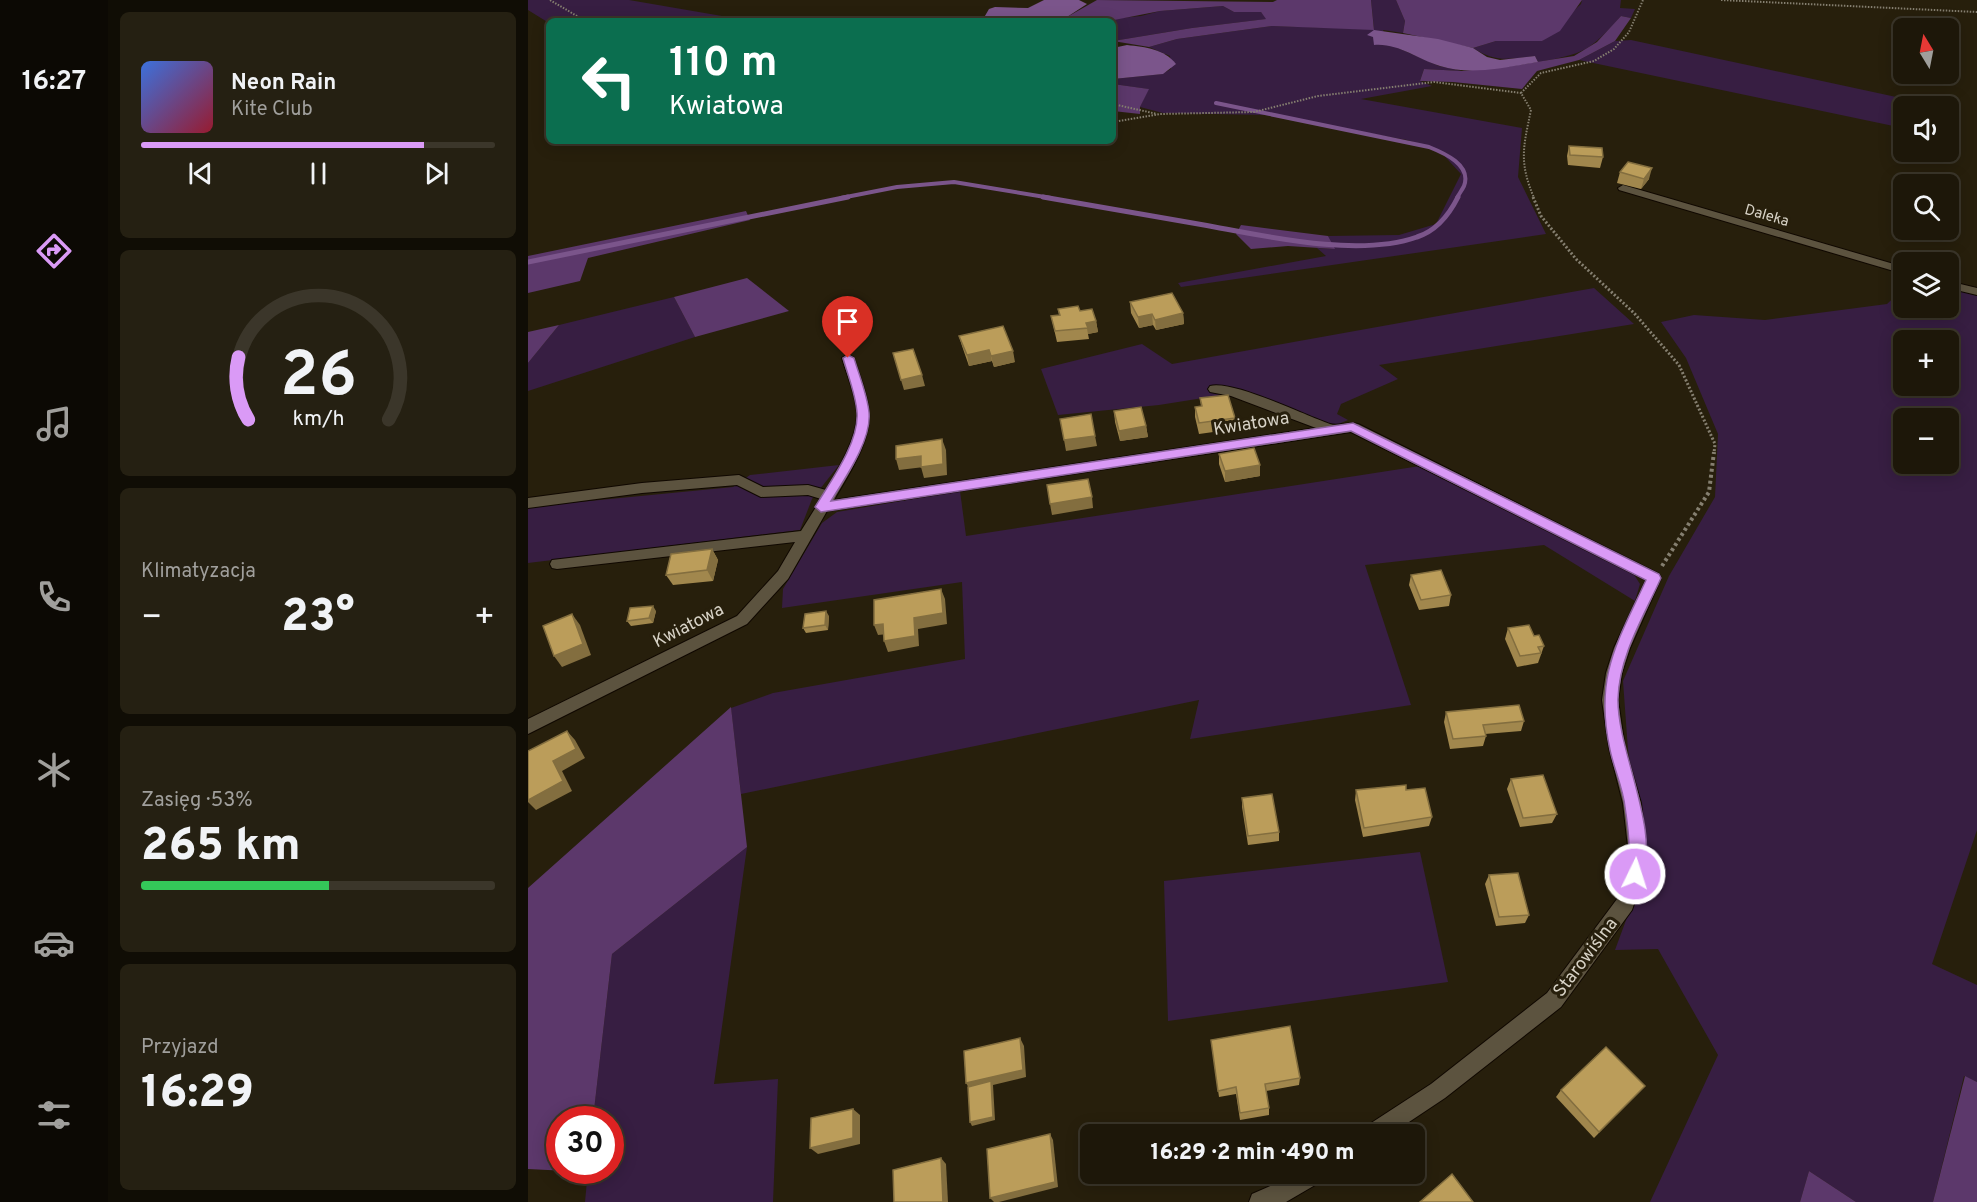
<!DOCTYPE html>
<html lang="pl">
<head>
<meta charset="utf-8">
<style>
  :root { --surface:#1d1709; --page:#252012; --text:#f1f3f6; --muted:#a09f9c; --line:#3b362a; --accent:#da9af6 }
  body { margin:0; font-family:Overpass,sans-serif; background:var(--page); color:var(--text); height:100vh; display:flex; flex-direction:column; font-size:22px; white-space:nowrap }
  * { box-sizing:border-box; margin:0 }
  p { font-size:20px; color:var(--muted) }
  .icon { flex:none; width:33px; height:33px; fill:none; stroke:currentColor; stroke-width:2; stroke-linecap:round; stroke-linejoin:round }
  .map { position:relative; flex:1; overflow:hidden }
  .side { display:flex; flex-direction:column; gap:12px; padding:12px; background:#100d05; width:420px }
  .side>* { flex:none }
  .banner { position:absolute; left:18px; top:18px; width:570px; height:126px; border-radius:9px; box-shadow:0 3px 15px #0003,0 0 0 2px var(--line); background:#0b6e4f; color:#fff; overflow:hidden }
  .needle { width:39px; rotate:350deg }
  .controls { position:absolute; left:1365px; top:18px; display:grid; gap:12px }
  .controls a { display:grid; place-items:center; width:66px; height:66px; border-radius:9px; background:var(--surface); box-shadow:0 3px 15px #0003,0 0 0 2px var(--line); font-size:30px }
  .speed { position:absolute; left:18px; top:1106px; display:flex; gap:12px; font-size:30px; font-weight:700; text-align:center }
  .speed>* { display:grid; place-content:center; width:78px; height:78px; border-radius:50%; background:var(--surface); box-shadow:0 3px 15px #0003,0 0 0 2px var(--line); line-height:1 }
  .speed .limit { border:9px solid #d22; background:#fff; color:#111 }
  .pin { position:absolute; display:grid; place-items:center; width:51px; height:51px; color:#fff; margin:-62px -26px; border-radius:50% 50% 50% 0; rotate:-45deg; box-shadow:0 0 6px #0007 }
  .pin .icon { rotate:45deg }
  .me { position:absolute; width:66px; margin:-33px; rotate:4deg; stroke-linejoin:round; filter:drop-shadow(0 0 4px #0008) }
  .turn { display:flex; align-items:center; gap:21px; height:126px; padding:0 24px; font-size:27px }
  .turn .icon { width:78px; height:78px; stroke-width:2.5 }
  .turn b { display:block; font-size:42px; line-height:51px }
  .big { font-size:45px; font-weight:800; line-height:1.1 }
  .side .card { flex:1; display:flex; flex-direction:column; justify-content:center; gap:9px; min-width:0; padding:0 21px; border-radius:9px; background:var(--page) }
  .side .dial { align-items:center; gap:0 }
  .dial svg { height:156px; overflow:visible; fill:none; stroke:var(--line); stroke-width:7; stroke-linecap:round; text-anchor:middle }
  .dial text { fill:var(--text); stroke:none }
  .song { display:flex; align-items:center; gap:18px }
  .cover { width:72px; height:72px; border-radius:9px; background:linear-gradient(135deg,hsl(220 70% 55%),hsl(350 70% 35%)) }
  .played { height:6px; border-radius:3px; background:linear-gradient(90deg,var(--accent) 80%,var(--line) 80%) }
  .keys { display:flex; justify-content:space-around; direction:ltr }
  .heat { display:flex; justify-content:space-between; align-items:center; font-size:33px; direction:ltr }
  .charge { height:9px; border-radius:4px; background:linear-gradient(90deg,#34c759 53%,var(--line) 0) }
  .trip { position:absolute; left:552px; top:1124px; width:345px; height:60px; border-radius:9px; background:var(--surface); box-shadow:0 3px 15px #0003,0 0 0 2px var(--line); font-weight:800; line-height:60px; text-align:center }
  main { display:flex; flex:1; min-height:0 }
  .menu { display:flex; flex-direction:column; width:108px; justify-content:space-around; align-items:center; background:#0c0904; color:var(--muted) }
  .menu .icon { width:42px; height:42px }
  .menu .on { color:var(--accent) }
  .menu b { font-size:27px; color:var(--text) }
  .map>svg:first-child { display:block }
  .green { fill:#371e42; fill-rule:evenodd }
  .forest { fill:#5c386b }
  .water { fill:#7b558b }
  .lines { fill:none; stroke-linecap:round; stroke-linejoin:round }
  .stream-far1 { stroke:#7b558b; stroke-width:4 }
  .stream { stroke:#7b558b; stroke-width:5 }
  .minor-casing { stroke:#100800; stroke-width:2 }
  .path-far2 { stroke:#857f70; stroke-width:2; stroke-dasharray:1.5 1.5; stroke-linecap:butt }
  .path-far1 { stroke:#857f70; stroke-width:3; stroke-dasharray:2 2; stroke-linecap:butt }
  .path { stroke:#857f70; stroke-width:4; stroke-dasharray:3 3; stroke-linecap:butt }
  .minor { fill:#5c533f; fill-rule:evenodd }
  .wall { fill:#a1874d }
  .shaded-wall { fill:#836e3f }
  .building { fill:#bb9d5a; stroke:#836e3f; stroke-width:1.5 }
  .route { fill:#da9af6; stroke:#8e64a0; stroke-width:1.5 }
  .labels { text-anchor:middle; stroke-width:6; stroke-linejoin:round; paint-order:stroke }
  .far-street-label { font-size:15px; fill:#d7d2c6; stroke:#271f0c }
  .street-label { font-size:18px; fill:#d7d2c6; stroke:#271f0c }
</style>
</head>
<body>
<main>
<nav class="menu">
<b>16:27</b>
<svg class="icon on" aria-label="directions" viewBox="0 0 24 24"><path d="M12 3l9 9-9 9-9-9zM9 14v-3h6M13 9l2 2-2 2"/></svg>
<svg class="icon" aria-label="music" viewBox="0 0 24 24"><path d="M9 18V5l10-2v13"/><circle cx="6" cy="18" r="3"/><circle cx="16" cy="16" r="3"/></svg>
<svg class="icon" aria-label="phone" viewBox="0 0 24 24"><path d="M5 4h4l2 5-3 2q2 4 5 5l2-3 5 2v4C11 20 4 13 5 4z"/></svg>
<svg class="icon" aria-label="climate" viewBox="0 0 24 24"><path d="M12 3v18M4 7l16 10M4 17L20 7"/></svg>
<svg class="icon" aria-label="car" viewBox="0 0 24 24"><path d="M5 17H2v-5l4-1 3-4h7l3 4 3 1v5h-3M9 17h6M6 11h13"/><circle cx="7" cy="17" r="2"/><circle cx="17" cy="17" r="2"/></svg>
<svg class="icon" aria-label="filters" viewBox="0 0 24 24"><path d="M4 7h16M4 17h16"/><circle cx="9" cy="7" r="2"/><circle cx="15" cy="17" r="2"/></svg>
</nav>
<section class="side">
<div class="card">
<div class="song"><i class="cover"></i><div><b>Neon Rain</b><p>Kite Club</p></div></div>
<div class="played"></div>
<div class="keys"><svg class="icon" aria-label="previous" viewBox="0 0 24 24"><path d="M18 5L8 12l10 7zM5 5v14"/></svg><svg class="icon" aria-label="pause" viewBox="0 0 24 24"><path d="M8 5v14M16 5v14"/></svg><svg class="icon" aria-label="next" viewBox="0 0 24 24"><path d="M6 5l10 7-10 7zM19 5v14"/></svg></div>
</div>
<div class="card dial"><svg viewBox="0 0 100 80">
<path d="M14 69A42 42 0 1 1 86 69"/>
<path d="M14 69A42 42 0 0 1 9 37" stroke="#da9af6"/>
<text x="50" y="56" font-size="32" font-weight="700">26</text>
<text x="50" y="72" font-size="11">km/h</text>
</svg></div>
<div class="card"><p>Klimatyzacja</p>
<div class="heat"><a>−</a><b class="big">23°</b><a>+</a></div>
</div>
<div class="card"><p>Zasięg · 53%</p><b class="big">265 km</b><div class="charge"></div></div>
<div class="card"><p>Przyjazd</p><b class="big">16:29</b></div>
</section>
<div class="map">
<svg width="1449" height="1202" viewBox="0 0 1449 1202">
  <rect width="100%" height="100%" fill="#271f0c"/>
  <g class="green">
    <polygon points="0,0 101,0 223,21 21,21 21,23 0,10"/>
    <polygon points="843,0 868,0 877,21 875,33 855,30 861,44 911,66 934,71 896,69 892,81 904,86 833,99 994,128 990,177 1018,234 653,287 650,283 798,256 789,248 806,249 800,236 871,235 908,224 933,174 911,150 879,140 737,115 635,113 612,107 620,89 585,84 585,79 634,74 643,69 642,56 621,47 649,39 744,26 846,29"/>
    <path d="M1054,0h39l-1,8 15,1 -4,9 -10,-2c-31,35 -37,38 -83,46l-3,-6c-26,3 -39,7 -62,-8l23,-7h46l39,-37z"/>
    <polygon points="695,6 706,12 733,12 739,19 664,28 585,41 585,21 581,21 582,19 613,16 632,11"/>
    <polygon points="1103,40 1410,106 1376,106 1375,128 1051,60 1087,41"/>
    <path d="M1421,287l28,9v534l-45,134 45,21v97l-13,-6 -31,126h-77l-47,-31 -9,31h-150l68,-147 -60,-106 -43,1 31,-84 -18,-116 -5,-69 46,-105 46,-79 3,-63 -32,-76 -25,-36 33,-7 71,5 122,-16 16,-15 1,19h44zM1376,340h44v46h-44zM1376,418h44v46h-44z"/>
    <polygon points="1066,288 1106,324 851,365 870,379 813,404 809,414 820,420 806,426 713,392 631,405 530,415 513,369 614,344 644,364"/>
    <polygon points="146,297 167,337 0,391 0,363 31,325"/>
    <polygon points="311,465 284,499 272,530 0,563 0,507 205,487 222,475"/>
    <polygon points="892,466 1103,570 1112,584 1107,601 1016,545 837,565 883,705 662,739 671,700 213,794 203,708 245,693 437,659 434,582 254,608 255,589 294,523 309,512 432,491 438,536"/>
    <polygon points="219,847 186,1084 250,1079 245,1202 57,1202 60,1170 82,1170 82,1119 65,1119 84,954"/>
    <polygon points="892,852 920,982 640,1021 636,881"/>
  </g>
  <g class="forest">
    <polygon points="569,0 745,2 749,0 843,0 846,30 744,26 649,39 621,47 585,41 664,28 738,19 733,12 706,12 695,6 632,11 581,21 537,21 539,17"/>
    <polygon points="868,0 1054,0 1032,31 1014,41 968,41 945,48 875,33 877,21"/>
    <polygon points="1093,16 1103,18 1087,41 1051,60 1009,71 994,89 925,82 892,81 896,69 934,71 977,67 1046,56 1069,42"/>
    <polygon points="585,84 621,89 612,107 612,114 585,111"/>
    <polygon points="218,211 222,220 60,258 52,281 0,293 0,256"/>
    <polygon points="713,225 800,236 807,249 760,246 723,249 708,234"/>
    <polygon points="219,278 261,311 167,337 146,297"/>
    <polygon points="31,325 0,363 0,332"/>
    <polygon points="203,707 219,847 84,954 65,1119 32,1119 32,1170 60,1170 59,1172 0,1169 0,888"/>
    <polygon points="1437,1076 1449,1082 1449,1202 1405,1202"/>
    <polygon points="1281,1171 1328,1202 1272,1202"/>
  </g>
  <g class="water">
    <polygon points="516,0 551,0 559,4 539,17 537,21 454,21 461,9 467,7 500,8"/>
    <path d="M846,30l64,9 35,9 14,9 13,3 35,-4 3,6c-32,5 -67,14 -98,4 -24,-7 -41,-23 -66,-21l-1,-8 -6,-2z"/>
    <path d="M599,45c19,2 37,4 49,19l-13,10 -50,5v-31z"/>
  </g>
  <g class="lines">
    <g class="stream-far1">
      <path d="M688,103l213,44c15,6 43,18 35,39 -2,4 -5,8 -7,12"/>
      <polyline points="313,198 369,187 426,182 523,198"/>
    </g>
    <g class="stream">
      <path d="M515,197c54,9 107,19 161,28 61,11 154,33 213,12 19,-6 32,-22 41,-40"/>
      <polyline points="0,262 320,197"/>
    </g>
    <g class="minor-casing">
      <g id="minor">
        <polygon points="1095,185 1376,267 1376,274 1091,190 1090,188"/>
        <polygon points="1420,281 1449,288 1449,295 1420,288"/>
        <path d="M320,354l6,4c5,17 14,37 15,55 2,28 -22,64 -35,87l482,-72 -85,-32 -21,-4 -2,-3 2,-3c23,-6 94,29 120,38 9,3 18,-3 28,0l301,150 2,4 -31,70 -8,25 -4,27 7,48 16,55 5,44 -2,27 -12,36 -71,97 -116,91 -54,36h-30l4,-7 66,-43 116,-91 70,-94 9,-25 2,-27 -5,-44 -14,-55 -7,-48 4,-27 8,-25 32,-68 -295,-148 -524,79 -39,68 -41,45 -219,110v-15l209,-103 41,-45 17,-29 -238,27 -5,-1 -2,-4 2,-4 249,-29 20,-32 -13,-4 -47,2 -24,-12 -95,8 -114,15v-10l114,-15 97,-8 24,12 45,-2 18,5c12,-20 32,-53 31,-77 -1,-18 -10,-38 -15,-55z"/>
        <polygon points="767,1173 797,1173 794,1181 758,1202 721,1202 724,1194 754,1181"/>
      </g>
    </g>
    <g class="path-far2">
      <polyline points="22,0 54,19 63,21"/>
      <polyline points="1193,0 1449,12"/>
      <polyline points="993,93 1013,73 1066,61 1086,49 1101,32 1115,0"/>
      <polyline points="585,104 629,114"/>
      <path d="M585,122l47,-8 94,-2 64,-16 116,-14 87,11 10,17c-8,38 -12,52 3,88"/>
    </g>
    <polyline class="path-far1" points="1005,197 1013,216 1048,259 1106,313 1151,365 1187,444 1186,453"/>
    <polyline class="path" points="1134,566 1181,492 1186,452"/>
    <use href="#minor" class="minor"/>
  </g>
  <g class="wall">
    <polygon points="1041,146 1075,157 1072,168 1040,165 1039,156"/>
    <polygon points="1092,172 1121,179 1113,189 1089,183"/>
    <polygon points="602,302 655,313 656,324 628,330 625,325 611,328 603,313"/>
    <polygon points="530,309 552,311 568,321 570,332 560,334 561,339 529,342 523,316 531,315"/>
    <polygon points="431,336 487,362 466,367 464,361 441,366 434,346"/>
    <polygon points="672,398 707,418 707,429 671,434 667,417 667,407 673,406"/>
    <polygon points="586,411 618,426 620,437 592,441 587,422"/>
    <polygon points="691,454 732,465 732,476 697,482 691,464"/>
    <polygon points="184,549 190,560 185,581 145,585 138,575"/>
    <polygon points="883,575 923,595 921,606 891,610 881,585"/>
    <polygon points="128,611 125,623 103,626 99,621"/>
    <polygon points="301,616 300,630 278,633 275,628"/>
    <polygon points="980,628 1006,636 1016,646 1010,663 989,667 977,639"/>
    <polygon points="918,712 996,721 993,731 957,734 958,736 955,746 922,749 916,722"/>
    <polygon points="983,779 1029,814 1024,823 992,827 979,789"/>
    <polygon points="828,790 904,817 901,826 835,837 827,800"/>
    <polygon points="714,798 751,832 751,841 720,845 714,807"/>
    <polygon points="961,875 1001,915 997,923 968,926 957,884"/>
    <polygon points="683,1040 772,1078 771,1085 738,1091 741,1108 741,1115 712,1120 708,1094 691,1097"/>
    <polygon points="1117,1086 1066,1138 1028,1097 1033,1090"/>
  </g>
  <g class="shaded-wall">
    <polygon points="1124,168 1121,179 1113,189 1116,179"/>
    <polygon points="655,313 656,324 628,330 627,320"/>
    <polygon points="624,314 625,325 611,328 610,317"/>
    <polygon points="568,321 570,332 560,334 558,323"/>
    <polygon points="461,350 464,361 441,366 439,355"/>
    <polygon points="485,351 487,362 466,367 463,356"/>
    <polygon points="394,375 397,386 376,390 373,380"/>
    <polygon points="618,426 620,437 592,441 591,431"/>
    <polygon points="567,436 569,446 538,451 536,440"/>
    <polygon points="414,439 418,450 419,475 396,478 393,467"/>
    <polygon points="393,456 396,467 371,470 368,459"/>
    <polygon points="732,465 732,476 697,482 697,471"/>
    <polygon points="564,497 565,508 524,515 522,504"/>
    <polygon points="184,549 190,560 185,581 179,570"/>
    <polygon points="413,589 417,599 419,624 390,629 391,646 360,652 356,641 386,618"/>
    <polygon points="125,606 128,611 125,623 121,618"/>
    <polygon points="298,611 301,616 300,630 297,625"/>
    <polygon points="44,614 52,625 63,655 34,667 26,656"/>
    <polygon points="355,624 360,634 350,635 346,625"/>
    <polygon points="39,731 47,740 57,758 34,771 44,791 8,810 0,802 0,800"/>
    <polygon points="492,1038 496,1046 498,1077 465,1085 467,1120 444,1126 442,1122 442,1090 438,1083"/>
    <polygon points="325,1109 332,1115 332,1144 290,1154 282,1148"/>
    <polygon points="522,1134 525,1140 530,1187 471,1202 466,1202 462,1198"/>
    <polygon points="413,1158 418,1164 420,1202 415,1202"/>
  </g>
  <g class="building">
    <polygon points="1041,146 1074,148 1075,157 1042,155"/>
    <polygon points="1100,162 1124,168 1116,179 1092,172"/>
    <polygon points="644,293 655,313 627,320 624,314 610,317 602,302"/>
    <polygon points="550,306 552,311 564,309 568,321 558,323 560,328 527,331 523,316 532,315 530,309"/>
    <polygon points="475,326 485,351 463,356 461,350 439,355 431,336"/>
    <polygon points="385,349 394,375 373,380 365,353"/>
    <polygon points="700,395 707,418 671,423 667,407 674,406 672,398"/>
    <polygon points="613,407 618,426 591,431 586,411"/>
    <polygon points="563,414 567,436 536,440 532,419"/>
    <polygon points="414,439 415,464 393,467 393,456 368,459 368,446"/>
    <polygon points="726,448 732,465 697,471 691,454"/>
    <polygon points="560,479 564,497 522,504 519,485"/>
    <polygon points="184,549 179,570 138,575 143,554"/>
    <polygon points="913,570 923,595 893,600 883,575"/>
    <polygon points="413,589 415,613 386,618 387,636 356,641 355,624 346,625 346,600"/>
    <polygon points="125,606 121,618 99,621 102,608"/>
    <polygon points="298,611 297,625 275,628 277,614"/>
    <polygon points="44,614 55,644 26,656 15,626"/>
    <polygon points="1001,625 1006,636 1011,635 1016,646 1010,647 1013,653 992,656 980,628"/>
    <polygon points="991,705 996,721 955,725 958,736 925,739 918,712"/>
    <polygon points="39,731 48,749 25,761 35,781 0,800 0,751"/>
    <polygon points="1015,775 1029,814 995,818 983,779"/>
    <polygon points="878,785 878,790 897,788 904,817 836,828 828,790"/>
    <polygon points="744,794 751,832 720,836 714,798"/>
    <polygon points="990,873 1001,915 971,917 961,875"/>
    <polygon points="762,1026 772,1078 737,1084 741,1108 712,1113 708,1087 690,1091 683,1040"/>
    <polygon points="492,1038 495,1070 438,1083 436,1051"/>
    <polygon points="1078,1047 1117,1086 1071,1132 1033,1090"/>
    <polygon points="463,1081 465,1117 442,1122 440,1087"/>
    <polygon points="325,1109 325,1138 282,1148 283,1118"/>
    <polygon points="522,1134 527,1182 462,1198 459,1149"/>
    <polygon points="413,1158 415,1202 366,1202 365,1170"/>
    <polygon points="924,1174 945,1202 892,1202"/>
  </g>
  <path class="route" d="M320,355l6,3c5,17 13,36 15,54 3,28 -24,66 -38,89l522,-78 306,151 2,4c-17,38 -42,78 -43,121 -1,51 44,134 23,181l-6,2 -6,-2c-4,-10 0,-21 0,-32 0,-13 -2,-28 -4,-41 -2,-19 -11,-38 -15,-57 -16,-73 7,-107 36,-170l-295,-149 -530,81 -6,-5c15,-25 44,-64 42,-94 -1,-18 -9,-37 -14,-55z"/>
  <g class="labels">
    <g class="far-street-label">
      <text transform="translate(1239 215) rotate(16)" y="5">Daleka</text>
    </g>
    <g class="street-label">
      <text transform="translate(723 423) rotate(-9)" y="6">Kwiatowa</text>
      <text transform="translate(160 625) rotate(-27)" y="6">Kwiatowa</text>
      <text transform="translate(1057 957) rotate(-53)" y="6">Starowiślna</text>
    </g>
  </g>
</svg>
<div class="controls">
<a><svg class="needle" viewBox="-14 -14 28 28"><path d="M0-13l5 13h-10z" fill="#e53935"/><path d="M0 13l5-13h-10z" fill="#a09f9c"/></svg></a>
<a><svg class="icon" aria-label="sound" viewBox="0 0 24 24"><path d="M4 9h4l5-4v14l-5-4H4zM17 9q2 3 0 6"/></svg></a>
<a><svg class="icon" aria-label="search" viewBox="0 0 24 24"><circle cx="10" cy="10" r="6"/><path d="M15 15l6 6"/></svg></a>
<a><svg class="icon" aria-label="layers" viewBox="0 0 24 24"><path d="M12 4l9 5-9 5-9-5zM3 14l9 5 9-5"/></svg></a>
<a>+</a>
<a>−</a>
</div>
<div class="speed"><div class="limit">30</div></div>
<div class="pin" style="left:320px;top:358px;background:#d93025"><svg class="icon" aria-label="arrive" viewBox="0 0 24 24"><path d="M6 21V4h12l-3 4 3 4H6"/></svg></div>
<svg class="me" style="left:1107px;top:874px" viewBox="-20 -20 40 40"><circle r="17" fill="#da9af6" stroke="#fff" stroke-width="3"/><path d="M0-11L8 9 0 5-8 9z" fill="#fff"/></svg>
<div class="trip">16:29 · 2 min · 490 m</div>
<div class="banner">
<div class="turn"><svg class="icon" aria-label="left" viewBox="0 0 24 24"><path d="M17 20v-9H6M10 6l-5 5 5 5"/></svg><div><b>110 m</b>Kwiatowa</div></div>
</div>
</div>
</main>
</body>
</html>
